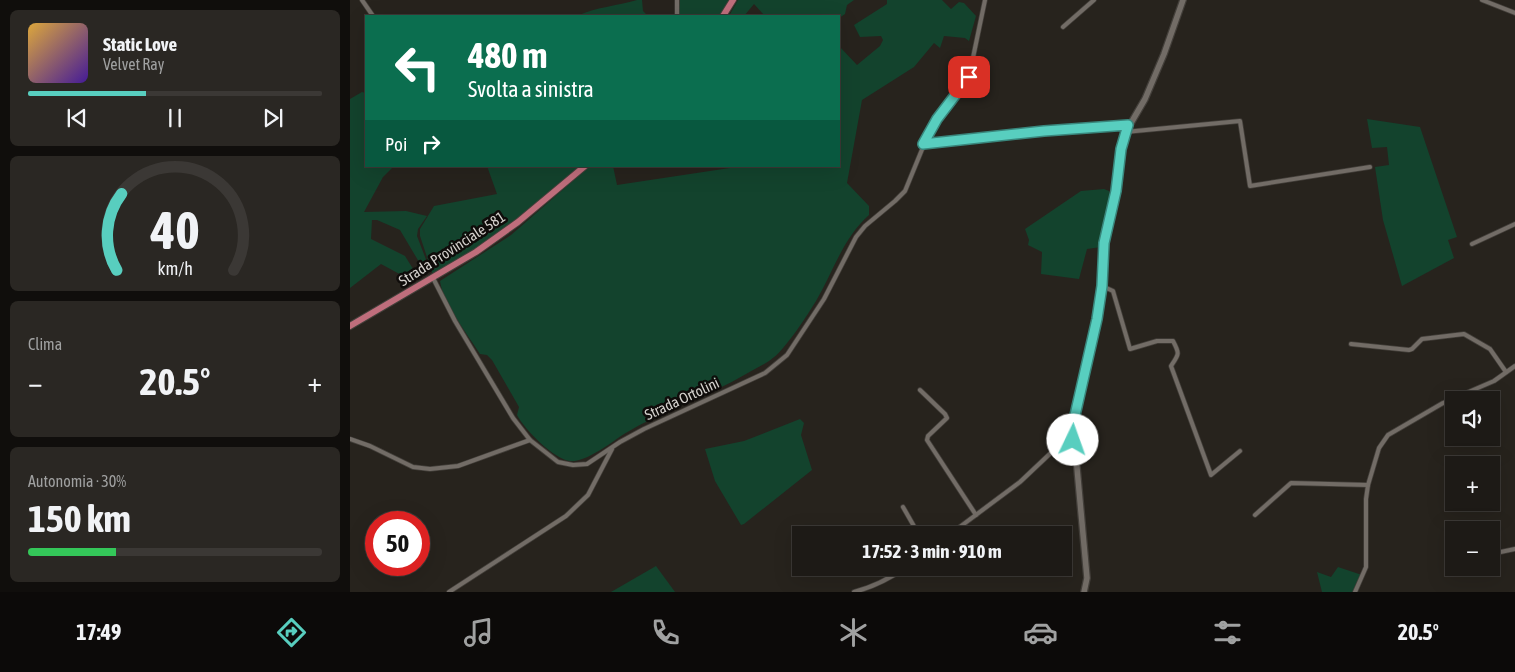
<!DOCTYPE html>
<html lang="it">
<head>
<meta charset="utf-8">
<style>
  :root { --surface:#1d1a16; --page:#2a2723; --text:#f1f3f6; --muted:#a0a1a1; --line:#3b3835; --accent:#58cebf }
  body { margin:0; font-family:"Asap Condensed",sans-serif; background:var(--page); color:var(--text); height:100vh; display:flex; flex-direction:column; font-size:19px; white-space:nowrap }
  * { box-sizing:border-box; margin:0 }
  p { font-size:16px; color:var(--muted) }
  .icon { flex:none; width:28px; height:28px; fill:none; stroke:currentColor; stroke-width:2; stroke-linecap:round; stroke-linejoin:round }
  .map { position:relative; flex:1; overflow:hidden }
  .drawer { display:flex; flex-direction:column; gap:10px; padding:10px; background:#100e0c; width:350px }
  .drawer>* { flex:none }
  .hud { position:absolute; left:15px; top:15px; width:475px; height:152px; border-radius:0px; box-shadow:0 5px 20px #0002,0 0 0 1px var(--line); background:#0b6e4f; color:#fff; overflow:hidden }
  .controls { position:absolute; left:1095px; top:391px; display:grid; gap:10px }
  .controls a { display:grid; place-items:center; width:55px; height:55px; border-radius:0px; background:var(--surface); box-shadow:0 5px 20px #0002,0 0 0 1px var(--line); font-size:25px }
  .speed { position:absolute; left:15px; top:511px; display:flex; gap:10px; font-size:25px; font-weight:700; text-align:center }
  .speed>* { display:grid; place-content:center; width:65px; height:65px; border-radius:50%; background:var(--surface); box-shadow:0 5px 20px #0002,0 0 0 1px var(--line); line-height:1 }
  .speed .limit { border:8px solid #d22; background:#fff; color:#111 }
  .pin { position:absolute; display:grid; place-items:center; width:42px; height:42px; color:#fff; margin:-21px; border-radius:10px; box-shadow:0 2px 8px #0006 }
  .me { position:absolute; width:55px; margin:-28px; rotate:3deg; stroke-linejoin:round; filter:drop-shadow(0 0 4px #0008) }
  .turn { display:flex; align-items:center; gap:18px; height:105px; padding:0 20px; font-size:22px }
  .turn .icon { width:65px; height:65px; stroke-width:2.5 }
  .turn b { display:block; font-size:35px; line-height:42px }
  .then { display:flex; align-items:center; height:48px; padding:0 20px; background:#0003; gap:10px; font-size:19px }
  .big { font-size:38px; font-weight:700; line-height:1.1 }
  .drawer .widget { flex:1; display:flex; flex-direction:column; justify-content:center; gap:8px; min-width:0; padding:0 18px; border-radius:8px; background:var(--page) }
  .drawer .dial { align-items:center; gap:0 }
  .dial svg { height:130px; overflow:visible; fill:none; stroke:var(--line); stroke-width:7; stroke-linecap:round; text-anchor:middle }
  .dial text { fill:var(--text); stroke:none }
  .song { display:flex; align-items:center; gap:15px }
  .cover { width:60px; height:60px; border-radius:8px; background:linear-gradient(135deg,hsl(40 70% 55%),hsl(260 70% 35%)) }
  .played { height:5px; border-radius:2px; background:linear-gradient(90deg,var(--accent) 40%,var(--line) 40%) }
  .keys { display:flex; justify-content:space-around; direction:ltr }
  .heat { display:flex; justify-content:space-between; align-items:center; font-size:28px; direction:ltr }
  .charge { height:8px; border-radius:4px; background:linear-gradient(90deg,#34c759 30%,var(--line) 0) }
  .trip { position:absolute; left:442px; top:526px; width:280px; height:50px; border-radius:0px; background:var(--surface); box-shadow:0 5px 20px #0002,0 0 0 1px var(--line); font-weight:700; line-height:50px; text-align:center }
  .dock { display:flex; height:80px; justify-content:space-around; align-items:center; background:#0c0a09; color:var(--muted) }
  .dock .icon { width:35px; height:35px }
  .dock .on { color:var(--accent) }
  .dock b { font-size:22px; color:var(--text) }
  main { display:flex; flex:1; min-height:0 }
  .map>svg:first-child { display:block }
  .green { fill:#13432d }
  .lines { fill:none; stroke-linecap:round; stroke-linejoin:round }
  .minor-casing { stroke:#433f3a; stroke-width:5.5 }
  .secondary-casing { stroke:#433f3a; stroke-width:8 }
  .primary-casing { stroke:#433f3a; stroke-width:8 }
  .minor { stroke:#726c66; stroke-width:4 }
  .secondary { stroke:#726c66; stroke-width:5.5 }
  .primary { stroke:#bf6e7c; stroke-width:6 }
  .route-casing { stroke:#39867c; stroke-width:12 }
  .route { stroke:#58cebf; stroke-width:9 }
  .labels { text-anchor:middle; stroke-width:5; stroke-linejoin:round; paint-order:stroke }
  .street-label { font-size:15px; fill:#d4d1cd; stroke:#0f0c0a }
</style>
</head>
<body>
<main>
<section class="drawer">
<div class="widget">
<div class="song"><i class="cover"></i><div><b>Static Love</b><p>Velvet Ray</p></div></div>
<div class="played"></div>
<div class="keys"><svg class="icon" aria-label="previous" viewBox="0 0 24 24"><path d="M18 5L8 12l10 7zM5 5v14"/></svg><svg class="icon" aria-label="pause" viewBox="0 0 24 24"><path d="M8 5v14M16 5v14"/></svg><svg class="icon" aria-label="next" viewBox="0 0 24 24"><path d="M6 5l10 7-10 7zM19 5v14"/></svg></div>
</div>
<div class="widget dial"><svg viewBox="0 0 100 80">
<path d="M14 69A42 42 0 1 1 86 69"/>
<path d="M14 69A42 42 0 0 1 17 22" stroke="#58cebf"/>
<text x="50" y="56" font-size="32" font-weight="700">40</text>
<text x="50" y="72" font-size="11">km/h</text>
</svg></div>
<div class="widget"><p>Clima</p>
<div class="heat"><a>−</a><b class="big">20.5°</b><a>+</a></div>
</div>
<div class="widget"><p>Autonomia · 30%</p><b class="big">150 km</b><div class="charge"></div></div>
</section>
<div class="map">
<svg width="1165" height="592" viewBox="0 0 1165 592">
  <rect width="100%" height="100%" fill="#27231d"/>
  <g class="green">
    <path d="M287,0h5l1,11 5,5h-71c19,-9 40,-10 60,-16z"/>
    <polygon points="330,0 380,0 370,16 328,16"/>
    <polygon points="388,0 504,0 497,5 495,14 489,18 489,16 415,16 404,4 394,16 379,16"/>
    <path d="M537,0h55l9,9 8,-7 5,1 12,13 -7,25 -4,-3 -21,-2 -4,12 -6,-5 -20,24 -52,33 -15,83 22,23v9c-26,23 -36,57 -53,86 -10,16 -21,33 -33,47 -9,12 -24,19 -37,26 -39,23 -83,36 -122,60 -12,8 -39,29 -54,27 -15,-1 -46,-32 -53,-46l2,-8 -27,-47 -5,-5 -7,-1c-12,-19 -37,-51 -40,-73l71,-46 79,-69h23l4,19 126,-19h96v-120l18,19 23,-19 3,-6 -2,-4 -21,1 -6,-12 33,-21z"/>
    <polygon points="12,92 16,93 16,166 44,166 33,177 14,212 56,211 77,216 68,229 67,236 80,270 75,272 50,230 27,220 22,220 21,239 55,256 65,272 62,276 55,277 31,264 0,288 0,99"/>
    <polygon points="1017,119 1070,127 1107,237 1098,240 1104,258 1052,286 1033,220 1025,167 1039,165 1037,147 1022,148"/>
    <polygon points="137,166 230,166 150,234 83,275 70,236 70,229 84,206 147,194"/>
    <polygon points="754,189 759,191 759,194 763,195 751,247 737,249 729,279 691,274 692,252 678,245 679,240 675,229 731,191"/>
    <polygon points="450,419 454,423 451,435 462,470 394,524 391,525 365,481 355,449 394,441"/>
    <polygon points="306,566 325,592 261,592"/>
    <polygon points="988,567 1012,575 1003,592 972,592 967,572 981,577"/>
  </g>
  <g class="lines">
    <g class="minor-casing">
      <g id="minor">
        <polyline points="12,0 23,16"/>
        <polyline points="327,0 327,16"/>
        <polyline points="1132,0 1165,13"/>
        <polyline points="713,27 744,0"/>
        <polyline points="775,132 890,121 900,186 1020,167"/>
        <polyline points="573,144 694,131 779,125"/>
        <polyline points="1122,244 1165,224"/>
        <polyline points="83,278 105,321 163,418 180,440 208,462 223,465 237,464 270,442 294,429 415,373 437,355 474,299 506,237 515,226 545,201 555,191 580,130 619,77 635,0"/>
        <path d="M752,286l11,5 17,58 27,-8h16c7,13 6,13 -2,25l40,109 29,-24"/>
        <polyline points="1001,344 1059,350 1062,349 1072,339 1114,334 1140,349 1156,372"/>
        <polyline points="570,390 595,414 597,418 578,436 577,440 626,515"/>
        <polyline points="0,439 20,446 63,467 80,469 108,466 180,440"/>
        <polyline points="553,507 569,535"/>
        <polyline points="905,515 941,483 1018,485"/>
        <polyline points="599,535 670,482 723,432"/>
        <polyline points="1141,554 1165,549"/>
        <polyline points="99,592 216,516 238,495 262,449"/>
        <path d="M504,592c19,-5 35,-13 51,-24"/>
        <polyline points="1005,592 1016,567 1016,499 1018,485 1029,448 1038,435 1093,403 1144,381 1165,366"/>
      </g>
    </g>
    <g class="secondary-casing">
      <polyline id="secondary" points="734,592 737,578 723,424 750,305 754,243 766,191 771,149 774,135 795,99 814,54 833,0"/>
    </g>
    <g class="primary-casing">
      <g id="primary">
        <polyline points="373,16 383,0"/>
        <polyline points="0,326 126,252 168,222 235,166"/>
      </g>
    </g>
    <use href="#minor" class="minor"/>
    <use href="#secondary" class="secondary"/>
    <use href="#primary" class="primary"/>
  </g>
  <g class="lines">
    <g class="route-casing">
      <polyline id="route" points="619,77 587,119 573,144 694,131 778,125 771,149 766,191 754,243 752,286 747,319 723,424 723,440"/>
    </g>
    <use href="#route" class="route"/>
  </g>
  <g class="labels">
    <g class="street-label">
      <text transform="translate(102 249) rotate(-33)" y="5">Strada Provinciale 581</text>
      <text transform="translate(332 399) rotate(-25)" y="5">Strada Ortolini</text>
    </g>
  </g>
</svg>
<div class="controls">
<a><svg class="icon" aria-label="sound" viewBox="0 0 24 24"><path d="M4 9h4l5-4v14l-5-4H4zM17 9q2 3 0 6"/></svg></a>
<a>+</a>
<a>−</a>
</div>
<div class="speed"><div class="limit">50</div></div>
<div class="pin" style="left:619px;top:77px;background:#d93025"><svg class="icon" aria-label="arrive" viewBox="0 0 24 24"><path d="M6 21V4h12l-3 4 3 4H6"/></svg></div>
<svg class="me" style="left:723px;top:440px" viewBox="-20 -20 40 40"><circle r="19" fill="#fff"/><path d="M0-13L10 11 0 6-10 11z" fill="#58cebf"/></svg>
<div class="trip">17:52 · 3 min · 910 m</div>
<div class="hud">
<div class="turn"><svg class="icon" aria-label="left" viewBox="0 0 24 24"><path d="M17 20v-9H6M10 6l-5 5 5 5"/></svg><div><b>480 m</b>Svolta a sinistra</div></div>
<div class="then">Poi<svg class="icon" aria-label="right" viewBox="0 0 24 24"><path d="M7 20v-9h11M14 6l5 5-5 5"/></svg></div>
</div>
</div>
</main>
<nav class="dock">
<b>17:49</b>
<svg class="icon on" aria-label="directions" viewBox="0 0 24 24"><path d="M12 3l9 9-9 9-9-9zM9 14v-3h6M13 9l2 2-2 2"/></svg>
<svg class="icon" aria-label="music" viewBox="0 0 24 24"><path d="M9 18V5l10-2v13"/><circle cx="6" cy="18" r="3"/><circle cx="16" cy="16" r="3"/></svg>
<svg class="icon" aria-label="phone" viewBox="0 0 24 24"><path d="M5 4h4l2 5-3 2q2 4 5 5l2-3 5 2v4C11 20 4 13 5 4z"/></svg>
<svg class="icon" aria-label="climate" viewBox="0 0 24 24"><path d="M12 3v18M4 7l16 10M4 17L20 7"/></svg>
<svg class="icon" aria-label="car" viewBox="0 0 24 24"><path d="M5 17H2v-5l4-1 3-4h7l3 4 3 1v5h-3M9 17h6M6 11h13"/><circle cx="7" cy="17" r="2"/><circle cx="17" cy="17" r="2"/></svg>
<svg class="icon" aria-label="filters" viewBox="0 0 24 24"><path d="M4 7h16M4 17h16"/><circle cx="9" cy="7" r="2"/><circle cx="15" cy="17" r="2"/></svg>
<b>20.5°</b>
</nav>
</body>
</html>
